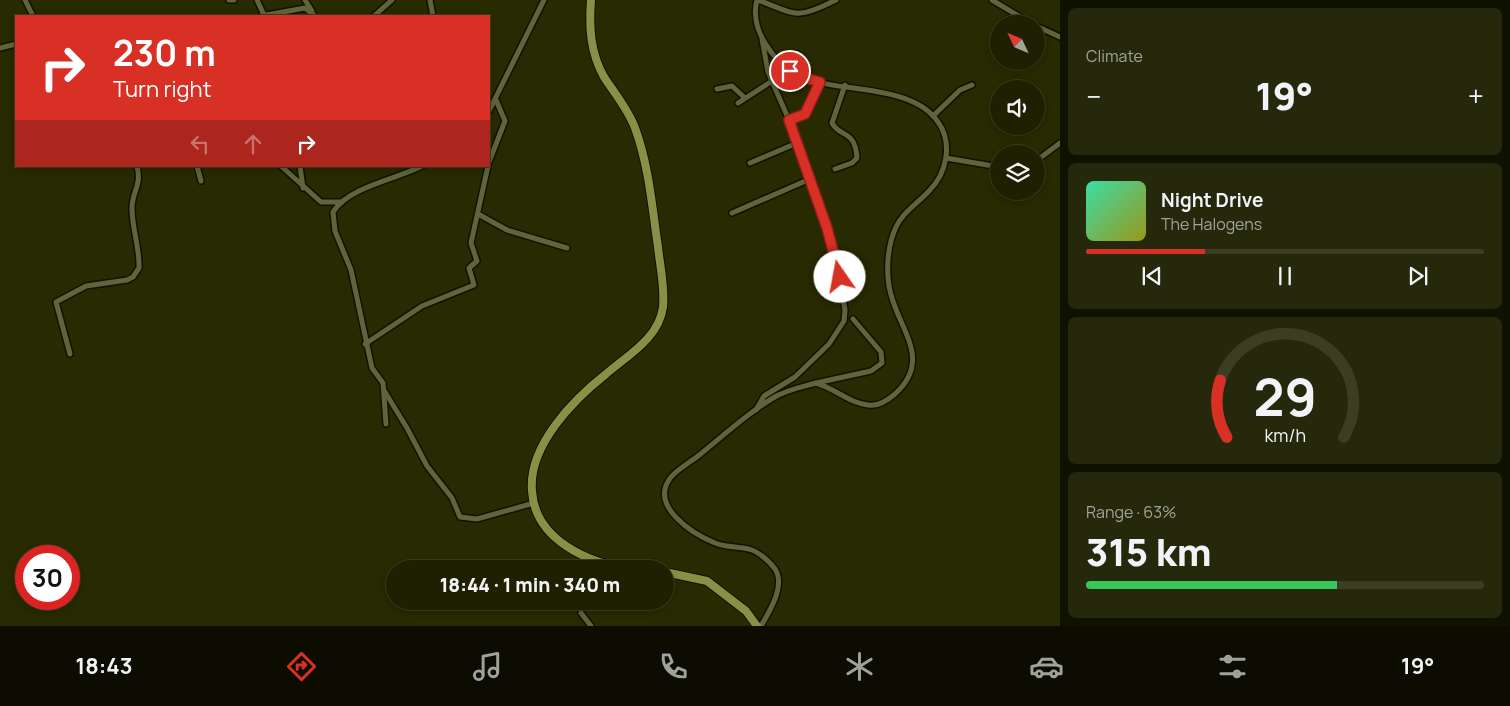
<!DOCTYPE html>
<html lang="en">
<head>
<meta charset="utf-8">
<style>
  :root { --surface:#1e2001; --page:#26280b; --text:#f1f3f6; --muted:#a1a399; --line:#3c3e23; --accent:#d93025 }
  body { margin:0; font-family:Manrope,sans-serif; background:var(--page); color:var(--text); height:100vh; display:flex; flex-direction:column; font-size:19px; white-space:nowrap }
  * { box-sizing:border-box; margin:0 }
  p { font-size:16px; color:var(--muted) }
  .icon { flex:none; width:28px; height:28px; fill:none; stroke:currentColor; stroke-width:2; stroke-linecap:round; stroke-linejoin:round }
  .map { position:relative; flex:1; overflow:hidden }
  .side { display:flex; flex-direction:column; gap:8px; padding:8px; background:#101201; width:450px }
  .side>* { flex:none }
  .hud { position:absolute; left:15px; top:15px; width:475px; height:152px; border-radius:0px; box-shadow:0 2px 8px #0003,0 0 0 1px var(--line); background:#d93025; color:#fff; overflow:hidden }
  .needle { width:32px; rotate:314deg }
  .buttons { position:absolute; left:990px; top:15px; display:grid; gap:10px }
  .buttons a { display:grid; place-items:center; width:55px; height:55px; border-radius:50%; background:var(--surface); box-shadow:0 2px 8px #0003,0 0 0 1px var(--line); font-size:25px }
  .speed { position:absolute; left:15px; top:545px; display:flex; gap:10px; font-size:25px; font-weight:700; text-align:center }
  .speed>* { display:grid; place-content:center; width:65px; height:65px; border-radius:50%; background:var(--surface); box-shadow:0 2px 8px #0003,0 0 0 1px var(--line); line-height:1 }
  .speed .limit { border:8px solid #d22; background:#fff; color:#111 }
  .pin { position:absolute; display:grid; place-items:center; width:42px; height:42px; color:#fff; margin:-21px; border:2px solid #fff; border-radius:50%; box-shadow:0 1px 5px #0007 }
  .me { position:absolute; width:55px; margin:-28px; rotate:348deg; stroke-linejoin:round; filter:drop-shadow(0 0 4px #0008) }
  .turn { display:flex; align-items:center; gap:18px; height:105px; padding:0 15px; font-size:22px }
  .turn .icon { width:65px; height:65px; stroke-width:2.5 }
  .turn b { display:block; font-size:35px; line-height:42px }
  .lanes { display:flex; align-items:center; height:48px; padding:0 15px; background:#0003; justify-content:center; gap:25px; direction:ltr }
  .lanes .off { opacity:.35 }
  .big { font-size:38px; font-weight:800; line-height:1.1 }
  .side .tile { flex:1; display:flex; flex-direction:column; justify-content:center; gap:8px; min-width:0; padding:0 18px; border-radius:8px; background:var(--page) }
  .side .dial { align-items:center; gap:0 }
  .dial svg { height:130px; overflow:visible; fill:none; stroke:var(--line); stroke-width:7; stroke-linecap:round; text-anchor:middle }
  .dial text { fill:var(--text); stroke:none }
  .song { display:flex; align-items:center; gap:15px }
  .cover { width:60px; height:60px; border-radius:8px; background:linear-gradient(135deg,hsl(160 70% 55%),hsl(60 70% 35%)) }
  .played { height:5px; border-radius:2px; background:linear-gradient(90deg,var(--accent) 30%,var(--line) 30%) }
  .keys { display:flex; justify-content:space-around; direction:ltr }
  .heat { display:flex; justify-content:space-between; align-items:center; font-size:28px; direction:ltr }
  .charge { height:8px; border-radius:4px; background:linear-gradient(90deg,#34c759 63%,var(--line) 0) }
  .trip { position:absolute; left:386px; top:560px; width:288px; height:50px; border-radius:25px; background:var(--surface); box-shadow:0 2px 8px #0003,0 0 0 1px var(--line); font-weight:800; line-height:50px; text-align:center }
  .tab-bar { display:flex; height:80px; justify-content:space-around; align-items:center; background:#0c0d00; color:var(--muted) }
  .tab-bar .icon { width:35px; height:35px }
  .tab-bar .active { color:var(--accent) }
  .tab-bar b { font-size:22px; color:var(--text) }
  main { display:flex; flex:1; min-height:0 }
  .map>svg:first-child { display:block }
  .lines { fill:none; stroke-linecap:round; stroke-linejoin:round }
  .minor-casing { stroke:#111200; stroke-width:8 }
  .highway-casing { stroke:#111200; stroke-width:10 }
  .minor { stroke:#60643b; stroke-width:5 }
  .highway { stroke:#8a8f46; stroke-width:8 }
  .route-casing { stroke:#8d1f18; stroke-width:12 }
  .route { stroke:#d93025; stroke-width:9 }
</style>
</head>
<body>
<main>
<div class="map">
<svg width="1060" height="626" viewBox="0 0 1060 626">
  <rect width="100%" height="100%" fill="#282a01"/>
  <g class="lines">
    <g class="minor-casing">
      <g id="minor">
        <polyline points="25,0 33,16"/>
        <polyline points="229,0 234,0"/>
        <polyline points="257,0 264,15"/>
        <polyline points="305,0 312,11"/>
        <polyline points="430,0 433,16"/>
        <path d="M757,0c-4,15 0,30 8,43 8,13 18,25 32,32 37,19 114,7 141,47 15,21 9,51 -9,69 -11,12 -26,21 -33,36 -8,17 -10,40 -7,59 6,40 46,72 6,108 -7,6 -17,13 -27,11 -19,-2 -34,-17 -52,-22 -14,4 -30,7 -43,15 -27,16 -51,39 -75,58 -9,7 -20,13 -27,21 -23,29 22,57 44,66 12,5 25,3 37,7 8,3 18,12 23,19 11,17 -6,43 -14,57"/>
        <path d="M758,0c41,16 38,19 78,0"/>
        <polyline points="992,0 1032,24"/>
        <polyline points="261,16 305,8 315,16"/>
        <polyline points="374,16 392,0"/>
        <polyline points="1036,26 1060,37"/>
        <polyline points="0,48 16,44"/>
        <polyline points="797,54 806,68 804,78"/>
        <polyline points="717,89 732,86 745,98"/>
        <polyline points="738,103 772,81"/>
        <polyline points="489,111 544,0"/>
        <polyline points="933,116 960,90 972,85"/>
        <polyline points="789,120 805,114 820,81"/>
        <polyline points="946,158 999,167"/>
        <polyline points="1036,161 1060,143"/>
        <polyline points="489,162 505,121 496,100"/>
        <polyline points="750,163 797,143"/>
        <polyline points="197,166 201,181"/>
        <polyline points="281,166 321,202 342,202"/>
        <polyline points="300,166 303,188"/>
        <path d="M835,169l17,-6 5,-5c-2,-29 -17,-20 -25,-35l13,-38"/>
        <polyline points="732,213 810,179"/>
        <polyline points="478,214 507,230 567,248"/>
        <polyline points="365,344 422,306 474,285 469,268 477,261 471,243 488,166"/>
        <path d="M70,354l-14,-52 30,-16 41,-6 6,-3 6,-9c1,-19 -7,-39 -7,-60 0,-17 10,-22 5,-42"/>
        <polyline points="816,383 871,371 882,363 881,352 853,319"/>
        <polyline points="385,392 407,428 427,466 452,498 460,517 477,519 534,503"/>
        <polyline points="756,410 764,396 795,377 829,344 844,321 845,310 836,256 792,127 768,72 762,39"/>
        <path d="M386,424l-3,-41 -11,-15 -21,-98 -16,-39 -2,-19c15,-25 64,-33 89,-46"/>
        <polyline points="581,613 591,626"/>
      </g>
    </g>
    <g class="highway-casing">
      <g id="highway">
        <path d="M591,0c-2,27 -1,52 13,77 11,17 24,32 31,51 14,38 17,79 23,119 2,19 7,40 5,60 -4,31 -35,48 -57,67 -33,26 -78,72 -74,117 3,49 56,72 98,78"/>
        <polyline points="665,572 707,581 746,611 757,626"/>
      </g>
    </g>
    <use href="#minor" class="minor"/>
    <use href="#highway" class="highway"/>
  </g>
  <g class="lines">
    <g class="route-casing">
      <polyline id="route" points="790,71 798,76 820,82 805,114 789,120 827,228 840,277"/>
    </g>
    <use href="#route" class="route"/>
  </g>
</svg>
<div class="buttons">
<a><svg class="needle" viewBox="-14 -14 28 28"><path d="M0-13l5 13h-10z" fill="#e53935"/><path d="M0 13l5-13h-10z" fill="#a1a399"/></svg></a>
<a><svg class="icon" aria-label="sound" viewBox="0 0 24 24"><path d="M4 9h4l5-4v14l-5-4H4zM17 9q2 3 0 6"/></svg></a>
<a><svg class="icon" aria-label="layers" viewBox="0 0 24 24"><path d="M12 4l9 5-9 5-9-5zM3 14l9 5 9-5"/></svg></a>
</div>
<div class="speed"><div class="limit">30</div></div>
<div class="pin" style="left:790px;top:71px;background:#d93025"><svg class="icon" aria-label="arrive" viewBox="0 0 24 24"><path d="M6 21V4h12l-3 4 3 4H6"/></svg></div>
<svg class="me" style="left:840px;top:277px" viewBox="-20 -20 40 40"><circle r="19" fill="#fff"/><path d="M0-13L10 11 0 6-10 11z" fill="#d93025"/></svg>
<div class="trip">18:44 · 1 min · 340 m</div>
<div class="hud">
<div class="turn"><svg class="icon" aria-label="right" viewBox="0 0 24 24"><path d="M7 20v-9h11M14 6l5 5-5 5"/></svg><div><b>230 m</b>Turn right</div></div>
<div class="lanes"><svg class="icon off" aria-label="left" viewBox="0 0 24 24"><path d="M17 20v-9H6M10 6l-5 5 5 5"/></svg><svg class="icon off" aria-label="ahead" viewBox="0 0 24 24"><path d="M12 20V5M6 11l6-6 6 6"/></svg><svg class="icon" aria-label="right" viewBox="0 0 24 24"><path d="M7 20v-9h11M14 6l5 5-5 5"/></svg></div>
</div>
</div>
<section class="side">
<div class="tile"><p>Climate</p>
<div class="heat"><a>−</a><b class="big">19°</b><a>+</a></div>
</div>
<div class="tile">
<div class="song"><i class="cover"></i><div><b>Night Drive</b><p>The Halogens</p></div></div>
<div class="played"></div>
<div class="keys"><svg class="icon" aria-label="previous" viewBox="0 0 24 24"><path d="M18 5L8 12l10 7zM5 5v14"/></svg><svg class="icon" aria-label="pause" viewBox="0 0 24 24"><path d="M8 5v14M16 5v14"/></svg><svg class="icon" aria-label="next" viewBox="0 0 24 24"><path d="M6 5l10 7-10 7zM19 5v14"/></svg></div>
</div>
<div class="tile dial"><svg viewBox="0 0 100 80">
<path d="M14 69A42 42 0 1 1 86 69"/>
<path d="M14 69A42 42 0 0 1 10 34" stroke="#d93025"/>
<text x="50" y="56" font-size="32" font-weight="700">29</text>
<text x="50" y="72" font-size="11">km/h</text>
</svg></div>
<div class="tile"><p>Range · 63%</p><b class="big">315 km</b><div class="charge"></div></div>
</section>
</main>
<nav class="tab-bar">
<b>18:43</b>
<svg class="icon active" aria-label="directions" viewBox="0 0 24 24"><path d="M12 3l9 9-9 9-9-9zM9 14v-3h6M13 9l2 2-2 2"/></svg>
<svg class="icon" aria-label="music" viewBox="0 0 24 24"><path d="M9 18V5l10-2v13"/><circle cx="6" cy="18" r="3"/><circle cx="16" cy="16" r="3"/></svg>
<svg class="icon" aria-label="phone" viewBox="0 0 24 24"><path d="M5 4h4l2 5-3 2q2 4 5 5l2-3 5 2v4C11 20 4 13 5 4z"/></svg>
<svg class="icon" aria-label="climate" viewBox="0 0 24 24"><path d="M12 3v18M4 7l16 10M4 17L20 7"/></svg>
<svg class="icon" aria-label="car" viewBox="0 0 24 24"><path d="M5 17H2v-5l4-1 3-4h7l3 4 3 1v5h-3M9 17h6M6 11h13"/><circle cx="7" cy="17" r="2"/><circle cx="17" cy="17" r="2"/></svg>
<svg class="icon" aria-label="filters" viewBox="0 0 24 24"><path d="M4 7h16M4 17h16"/><circle cx="9" cy="7" r="2"/><circle cx="15" cy="17" r="2"/></svg>
<b>19°</b>
</nav>
</body>
</html>
